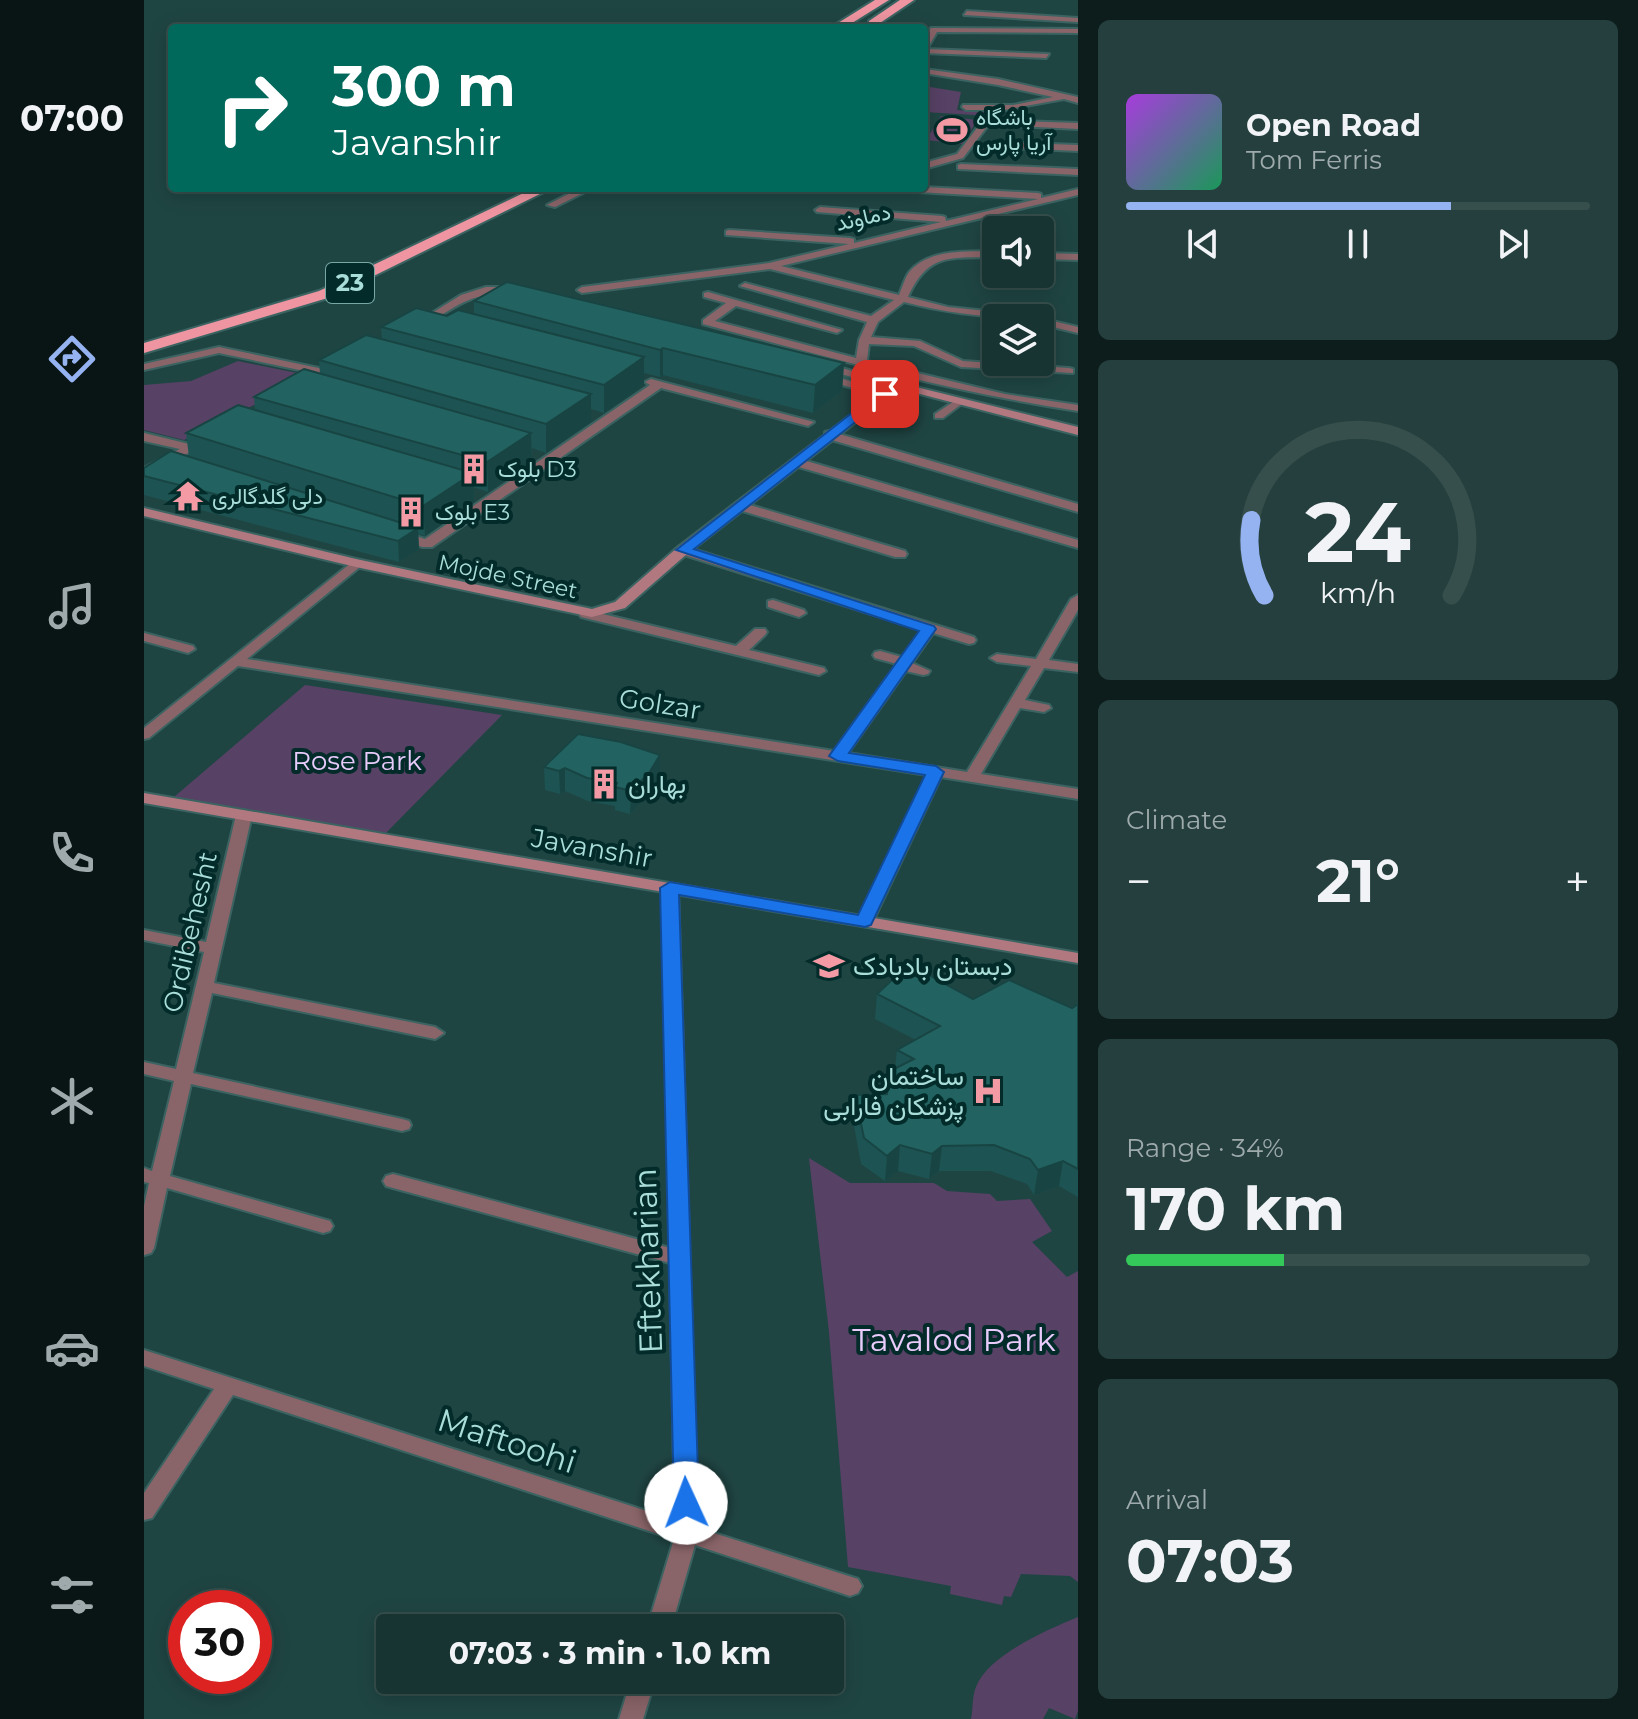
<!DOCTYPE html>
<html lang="en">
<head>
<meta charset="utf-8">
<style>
  :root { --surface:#173432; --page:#243f3e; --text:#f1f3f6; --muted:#9eaaac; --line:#364f4d; --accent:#95b2f1 }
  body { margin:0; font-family:Montserrat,Vazirmatn,sans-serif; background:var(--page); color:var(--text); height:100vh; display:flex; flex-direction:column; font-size:30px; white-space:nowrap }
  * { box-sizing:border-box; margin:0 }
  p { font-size:26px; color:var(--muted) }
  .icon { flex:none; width:44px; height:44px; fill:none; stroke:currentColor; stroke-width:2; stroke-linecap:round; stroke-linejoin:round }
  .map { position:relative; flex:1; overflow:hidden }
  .panel { display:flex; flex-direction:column; gap:20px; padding:20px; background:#0d1d1c; width:560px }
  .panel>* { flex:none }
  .banner { position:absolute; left:24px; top:24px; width:760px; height:168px; border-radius:8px; box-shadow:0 4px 20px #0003,0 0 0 2px var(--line); background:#00695c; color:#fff; overflow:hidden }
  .tools { position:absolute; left:838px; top:216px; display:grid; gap:16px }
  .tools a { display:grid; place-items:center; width:72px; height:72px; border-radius:8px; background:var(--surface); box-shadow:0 4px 20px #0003,0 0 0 2px var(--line); font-size:40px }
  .speed { position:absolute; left:24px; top:1590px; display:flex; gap:16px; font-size:40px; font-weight:700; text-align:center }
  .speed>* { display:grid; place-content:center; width:104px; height:104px; border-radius:50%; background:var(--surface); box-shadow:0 4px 20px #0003,0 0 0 2px var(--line); line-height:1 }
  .speed .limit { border:12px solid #d22; background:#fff; color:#111 }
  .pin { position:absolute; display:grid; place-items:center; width:68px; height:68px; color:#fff; margin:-34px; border-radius:16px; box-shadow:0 4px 12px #0006 }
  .me { position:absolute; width:88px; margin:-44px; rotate:358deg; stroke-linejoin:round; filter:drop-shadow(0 0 6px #0008) }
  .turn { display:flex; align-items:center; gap:28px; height:168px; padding:0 32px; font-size:36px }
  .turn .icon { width:104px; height:104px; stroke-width:2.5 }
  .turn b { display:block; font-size:56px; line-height:68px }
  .big { font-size:60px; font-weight:700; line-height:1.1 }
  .panel .tile { flex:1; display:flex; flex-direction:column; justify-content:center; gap:12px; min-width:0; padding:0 28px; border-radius:12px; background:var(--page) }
  .panel .dial { align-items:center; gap:0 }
  .dial svg { height:208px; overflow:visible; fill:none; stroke:var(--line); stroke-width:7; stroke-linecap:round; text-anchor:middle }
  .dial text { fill:var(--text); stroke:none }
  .song { display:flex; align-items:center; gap:24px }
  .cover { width:96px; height:96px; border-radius:12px; background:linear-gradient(135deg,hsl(280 70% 55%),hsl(150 70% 35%)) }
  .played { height:8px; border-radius:4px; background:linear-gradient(90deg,var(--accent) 70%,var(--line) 70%) }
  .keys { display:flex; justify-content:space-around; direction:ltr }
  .heat { display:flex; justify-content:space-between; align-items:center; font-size:44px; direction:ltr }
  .charge { height:12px; border-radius:6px; background:linear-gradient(90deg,#34c759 34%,var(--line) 0) }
  .trip { position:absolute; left:232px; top:1614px; width:468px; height:80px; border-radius:8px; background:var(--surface); box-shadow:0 4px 20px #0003,0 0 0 2px var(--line); font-weight:700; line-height:80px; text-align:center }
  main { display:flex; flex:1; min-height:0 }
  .tab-bar { display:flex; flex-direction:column; width:144px; justify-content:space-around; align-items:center; background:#091514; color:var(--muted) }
  .tab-bar .icon { width:56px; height:56px }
  .tab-bar .active { color:var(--accent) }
  .tab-bar b { font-size:36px; color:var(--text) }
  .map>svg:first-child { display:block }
  .green { fill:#574165 }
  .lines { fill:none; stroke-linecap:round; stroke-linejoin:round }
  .street-casing { stroke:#3b6361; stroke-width:4 }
  .secondary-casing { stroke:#3b6361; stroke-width:4 }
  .highway-casing { stroke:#3b6361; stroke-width:4 }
  .street { fill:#896468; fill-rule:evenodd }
  .secondary { fill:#b2787f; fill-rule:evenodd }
  .highway { fill:#ee95a1; fill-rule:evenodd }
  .wall { fill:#1d5453 }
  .shaded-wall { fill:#184543 }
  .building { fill:#226260; stroke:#184543; stroke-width:2 }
  .route { fill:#1a73e8; stroke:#114b97; stroke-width:2 }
  .labels { text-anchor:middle; stroke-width:8; stroke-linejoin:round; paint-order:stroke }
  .far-poi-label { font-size:22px; fill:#a9ddda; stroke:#022b29; text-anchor:start }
  .far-street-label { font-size:22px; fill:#a9ddda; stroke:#022b29 }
  .shield { fill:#022b29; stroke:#77a8a5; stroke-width:2 }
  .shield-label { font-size:24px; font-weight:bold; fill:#a9ddda }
  .street-label { font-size:26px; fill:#a9ddda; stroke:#022b29 }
  .park-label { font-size:26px; fill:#e9cbfc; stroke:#022b29 }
  .poi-label { font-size:26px; fill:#a9ddda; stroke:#022b29; text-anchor:start }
  .near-street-label { font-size:32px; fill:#a9ddda; stroke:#022b29 }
  .near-park-label { font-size:32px; fill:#e9cbfc; stroke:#022b29 }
</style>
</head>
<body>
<main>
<nav class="tab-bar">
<b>07:00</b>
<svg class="icon active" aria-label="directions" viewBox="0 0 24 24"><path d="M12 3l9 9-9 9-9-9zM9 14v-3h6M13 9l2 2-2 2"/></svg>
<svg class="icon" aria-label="music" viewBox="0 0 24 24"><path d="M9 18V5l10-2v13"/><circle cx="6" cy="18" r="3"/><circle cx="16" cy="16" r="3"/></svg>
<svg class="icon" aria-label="phone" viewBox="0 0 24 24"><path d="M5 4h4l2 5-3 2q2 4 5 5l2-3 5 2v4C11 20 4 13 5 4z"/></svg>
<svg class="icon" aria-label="climate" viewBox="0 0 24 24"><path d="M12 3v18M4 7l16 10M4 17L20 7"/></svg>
<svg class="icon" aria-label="car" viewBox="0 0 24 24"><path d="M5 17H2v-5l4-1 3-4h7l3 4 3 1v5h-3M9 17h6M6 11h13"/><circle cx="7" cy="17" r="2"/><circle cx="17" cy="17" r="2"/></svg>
<svg class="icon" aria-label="filters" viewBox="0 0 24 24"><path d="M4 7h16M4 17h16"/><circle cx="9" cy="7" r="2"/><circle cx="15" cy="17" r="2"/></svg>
</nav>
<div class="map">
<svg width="934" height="1719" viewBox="0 0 934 1719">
  <rect width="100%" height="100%" fill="#1f4543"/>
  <g class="green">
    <polygon points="780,86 817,92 813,110 845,112 831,115 780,112"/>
    <polygon points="797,116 833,120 819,144 782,140"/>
    <polygon points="94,361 168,376 40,440 0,430 0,385 47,381"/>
    <polygon points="161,685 358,715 241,834 30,797"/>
    <polygon points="665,1158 706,1183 790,1183 803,1191 846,1194 853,1201 886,1199 908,1231 888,1242 923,1277 934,1271 934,1582 926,1576 877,1574 867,1597 860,1596 858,1605 806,1594 807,1586 704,1567 685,1332"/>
    <path d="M934,1617v94l-3,8 -26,-11 -6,11h-72c2,-10 1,-23 5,-32 12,-32 71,-57 102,-70z"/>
  </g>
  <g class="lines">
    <g class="street-casing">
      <g id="street">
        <polygon points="823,11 934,18 934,22 820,15"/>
        <polygon points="787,28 934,29 934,33 793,32 783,49 905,54 902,58 780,53 780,40"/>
        <polygon points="780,69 854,79 934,97 934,103 920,99 860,110 849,119 819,158 780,169 780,163 813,154 843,115 850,110 822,110 818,107 819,105 869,105 909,97 854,85 780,73"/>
        <polygon points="873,121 934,123 934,129 870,126 869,124"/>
        <polygon points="849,142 934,145 934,151 846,147 846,143"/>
        <polygon points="817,164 934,169 934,175 814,169 814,165"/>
        <path d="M780,187l114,6 3,1v4l37,-9v6l-297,71 118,29c3,-7 6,-18 11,-24 21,-23 58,-19 86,-20v6c-44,1 -68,-5 -88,40l40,10 78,8 5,3c-44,0 -84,-5 -127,-16l-26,20 -7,15 49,4 43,20 106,7 4,1v4l-112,-6 -47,-21 -45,-2 -2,17 138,33 73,11v6c-127,-19 -251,-54 -375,-87v-4l23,-17 -22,-6v-4l4,-1 134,38 -5,3 -101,-27 -21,15 141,37 3,-18 8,-18 -127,-36 5,-3 126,33 23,-16 -124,-31 -188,24 -5,-3 5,-3 187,-24 80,-19 -123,-9v-4l3,-1 121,8 4,1v4l87,-21 -124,-10 -2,-2 5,-3 122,9 3,1 1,4 92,-22 -138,-8 -5,-3z"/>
        <polygon points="436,188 449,188 411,207 403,205"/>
        <polygon points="896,253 934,254 934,260 896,259"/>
        <path d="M342,287h13l19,6 -5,3c-39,-7 -57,11 -88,29l-9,-2 45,-28z"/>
        <polygon points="896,318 934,327 934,333 896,324"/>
        <polygon points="75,347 184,370 190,373 184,376 75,353 0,370 0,364"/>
        <polygon points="679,363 734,378 736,380 730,383 675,368 673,366"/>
        <polygon points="681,374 745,392 747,394 741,397 677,379 675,377"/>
        <polygon points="507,379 670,422 664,426 517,388 288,547 278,547 249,535 255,531 281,539 506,385 501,382"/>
        <polygon points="815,398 821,401 819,403 799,418 791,418 791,414"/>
        <polygon points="685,431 934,504 934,512 681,438 681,432"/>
        <polygon points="0,433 45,444 64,435 70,439 0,477 0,468 36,449 0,441"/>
        <polygon points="652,458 934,540 934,548 648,465 646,462"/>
        <polygon points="596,502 761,551 763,554 761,557 751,557 592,509 592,503"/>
        <polygon points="539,546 830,637 832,640 830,643 825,644 789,633 768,663 786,671 784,674 779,675 762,671 704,753 823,772 887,666 853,662 846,658 853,654 892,659 927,599 934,595 934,610 905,660 934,664 934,672 900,668 881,700 905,705 907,708 900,712 876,708 837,774 934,789 934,799 797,777 729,921 721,926 713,921 783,775 94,666 5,738 0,739 0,728 212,559 219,563 217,566 103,659 690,751 753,664 731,658 729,655 731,652 736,651 758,657 778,630 534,553 533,550"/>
        <polygon points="629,600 660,610 662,613 655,617 624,607 624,601"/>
        <polygon points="442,610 592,646 611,629 621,629 623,632 621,635 605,650 680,668 682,671 675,675 437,617 435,614"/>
        <polygon points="0,633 49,646 51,649 44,653 0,641"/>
        <polygon points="100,810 108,815 70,983 291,1027 300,1033 291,1039 68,993 49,1073 258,1119 265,1121 267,1125 265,1129 258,1131 47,1084 26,1176 186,1221 189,1226 186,1231 179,1233 23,1188 10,1248 7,1253 0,1255 0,1206 5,1183 0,1182 0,1168 8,1171 30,1081 0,1074 0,1062 32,1069 60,952 0,940 0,930 62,942 92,815"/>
        <polygon points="526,883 534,888 554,1528 714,1579 718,1586 714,1593 706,1596 551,1545 527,1628 503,1628 530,1539 89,1395 8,1518 0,1520 0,1493 70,1389 0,1366 0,1350 531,1520 526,1263 249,1188 242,1186 239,1181 242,1176 249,1174 526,1248 518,888"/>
        <polygon points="487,1680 511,1680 499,1719 475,1719"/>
      </g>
    </g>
    <g class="secondary-casing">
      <g id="secondary">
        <polygon points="757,387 776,388 934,427 934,435 776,394 757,393 745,396 544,553 481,608 448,617 212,567 0,516 0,508 212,559 448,609 471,602 534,547 737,392"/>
        <polygon points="0,793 934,953 934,963 0,803"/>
      </g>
    </g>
    <g class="highway-casing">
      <g id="highway">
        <polygon points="731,0 745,0 700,28 686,28"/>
        <polygon points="756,0 770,0 733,25 725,25 725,21"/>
        <polygon points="390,188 408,188 187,297 0,353 0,343 175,291"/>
      </g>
    </g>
    <use href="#street" class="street"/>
    <use href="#secondary" class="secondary"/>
    <use href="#highway" class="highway"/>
  </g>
  <g class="wall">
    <polygon points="330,301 700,363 698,391 669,413 519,375 516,377 500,373 500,385 460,413 447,409 447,422 402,453 388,448 388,462 344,492 329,487 330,502 281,536 274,534 275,549 255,562 0,495 0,468 45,457 42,433 111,410 110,397 176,374 175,360 238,339 237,327 303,316 330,314"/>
    <polygon points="434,734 516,778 504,796 486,814 471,810 471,806 444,801 421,791 416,794 401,790 400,767"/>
    <polygon points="733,994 829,999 928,1008 934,1004 934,1197 915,1186 890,1195 883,1184 847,1171 795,1171 785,1179 754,1171 741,1181 717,1164 709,1120 711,1095 742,1094 744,1072 751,1068 753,1050 772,1040 731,1019"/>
  </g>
  <g class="shaded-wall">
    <polygon points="519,348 519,375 516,377 516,350"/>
    <polygon points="500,357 500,385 460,413 460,385"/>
    <polygon points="700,363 698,391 669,413 671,385"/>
    <polygon points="447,394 447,422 402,453 402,424"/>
    <polygon points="387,433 388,462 344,492 343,462"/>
    <polygon points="329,473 330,502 281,536 279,506"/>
    <polygon points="274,528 275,549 255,562 254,541"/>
    <polygon points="516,755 516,778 504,796 486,814 487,791"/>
    <polygon points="421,768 421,791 416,794 415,771"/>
    <polygon points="756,1145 754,1171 741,1181 743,1156"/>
    <polygon points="798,1146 795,1171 785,1179 788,1154"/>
    <polygon points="919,1161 915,1186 890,1195 894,1170"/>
  </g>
  <g class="building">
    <polygon points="363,282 700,363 671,385 519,348 516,350 330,301"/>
    <polygon points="272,308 303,316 314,310 500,357 460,385 237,327"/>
    <polygon points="222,335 447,394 402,424 175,360"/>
    <polygon points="160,369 387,433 343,462 110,397"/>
    <polygon points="94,405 329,473 279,506 42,433"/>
    <polygon points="27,451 274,528 254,541 0,476 0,468"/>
    <polygon points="434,734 477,742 516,755 505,773 487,791 471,787 473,783 443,778 421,768 415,771 400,767"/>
    <polygon points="765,964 829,999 865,980 928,1008 934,1004 934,1169 919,1161 894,1170 886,1159 850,1145 798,1146 788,1154 756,1145 743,1156 720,1138 711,1095 743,1094 744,1072 770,1059 753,1050 796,1026 733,994"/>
  </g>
  <polygon class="route" points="736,391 747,394 550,549 790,626 792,629 705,753 792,766 800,772 727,925 721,927 535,895 555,1503 551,1510 542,1513 533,1510 530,1503 516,888 526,882 714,915 781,775 694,761 685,756 775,631 532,550"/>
  <defs>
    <g id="stadium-bare" transform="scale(2.4)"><path d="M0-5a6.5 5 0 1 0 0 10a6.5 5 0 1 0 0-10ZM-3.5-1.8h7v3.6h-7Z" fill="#f49aa5" stroke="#022b29" stroke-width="2.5" paint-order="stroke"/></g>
    <g id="building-bare" transform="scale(2.4)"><path d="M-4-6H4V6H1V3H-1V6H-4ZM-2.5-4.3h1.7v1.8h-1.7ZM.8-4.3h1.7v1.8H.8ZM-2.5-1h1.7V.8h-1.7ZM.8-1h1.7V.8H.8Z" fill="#f49aa5" stroke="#022b29" stroke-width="2.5" paint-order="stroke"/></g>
    <g id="temple-bare" transform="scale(2.4)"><path d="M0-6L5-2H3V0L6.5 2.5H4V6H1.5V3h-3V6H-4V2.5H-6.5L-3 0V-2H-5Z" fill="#f49aa5" stroke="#022b29" stroke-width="2.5" paint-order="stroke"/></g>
    <g id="school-bare" transform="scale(2.4)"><path d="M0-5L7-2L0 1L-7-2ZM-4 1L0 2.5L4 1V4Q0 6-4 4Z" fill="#f49aa5" stroke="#022b29" stroke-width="2.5" paint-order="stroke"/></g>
    <g id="hospital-bare" transform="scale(2.4)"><path d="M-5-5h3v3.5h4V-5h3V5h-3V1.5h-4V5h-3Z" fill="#f49aa5" stroke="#022b29" stroke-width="2.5" paint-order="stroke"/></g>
  </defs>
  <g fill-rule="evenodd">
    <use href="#stadium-bare" x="808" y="130"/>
    <use href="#building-bare" x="330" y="469"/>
    <use href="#temple-bare" x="44" y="496"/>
    <use href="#building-bare" x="267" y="512"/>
    <use href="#building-bare" x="460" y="784"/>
    <use href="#school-bare" x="685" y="966"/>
    <use href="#hospital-bare" x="844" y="1091"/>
  </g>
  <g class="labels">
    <g class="far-poi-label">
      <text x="832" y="125">باشگاه<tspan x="832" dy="25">آریا پارس</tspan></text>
      <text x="354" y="477">بلوک D3</text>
      <text x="68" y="504">دلی گلدگالری</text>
      <text x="291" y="520">بلوک E3</text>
    </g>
    <g class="far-street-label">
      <text transform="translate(719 217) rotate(-13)" y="8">دماوند</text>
      <text transform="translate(364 576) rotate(12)" y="8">Mojde Street</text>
    </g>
    <rect class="shield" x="182" y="263" width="48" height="40" rx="6"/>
    <g class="shield-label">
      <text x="206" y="291">23</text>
    </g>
    <g class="street-label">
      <text transform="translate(516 704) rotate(9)" y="9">Golzar</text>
      <text transform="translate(448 848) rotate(10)" y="9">Javanshir</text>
      <text transform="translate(46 932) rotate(-77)" y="9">Ordibehesht</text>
    </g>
    <g class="park-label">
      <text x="213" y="770">Rose Park</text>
    </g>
    <g class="poi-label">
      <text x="484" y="793">بهاران</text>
      <text x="709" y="975">دبستان بادبادک</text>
      <text x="820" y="1085" text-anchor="end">ساختمان<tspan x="820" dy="30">پزشکان فارابی</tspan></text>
    </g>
    <g class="near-street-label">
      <text transform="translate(504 1261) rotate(-92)" y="11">Eftekharian</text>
      <text transform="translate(363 1441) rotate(18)" y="11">Maftoohi</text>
    </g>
    <g class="near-park-label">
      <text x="810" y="1351">Tavalod Park</text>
    </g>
  </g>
</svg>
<div class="tools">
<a><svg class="icon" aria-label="sound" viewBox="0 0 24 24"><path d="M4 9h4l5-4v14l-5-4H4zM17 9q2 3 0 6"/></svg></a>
<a><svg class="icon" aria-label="layers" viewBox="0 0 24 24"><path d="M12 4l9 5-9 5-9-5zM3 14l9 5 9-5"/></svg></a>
</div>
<div class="speed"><div class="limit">30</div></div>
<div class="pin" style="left:741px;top:394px;background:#d93025"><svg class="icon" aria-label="arrive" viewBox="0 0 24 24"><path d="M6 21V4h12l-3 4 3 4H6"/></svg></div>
<svg class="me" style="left:542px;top:1503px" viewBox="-20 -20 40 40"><circle r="19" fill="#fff"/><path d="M0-13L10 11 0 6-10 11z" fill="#1a73e8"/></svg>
<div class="trip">07:03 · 3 min · 1.0 km</div>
<div class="banner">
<div class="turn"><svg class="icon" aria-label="right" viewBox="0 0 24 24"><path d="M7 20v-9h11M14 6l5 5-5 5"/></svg><div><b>300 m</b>Javanshir</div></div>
</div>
</div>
<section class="panel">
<div class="tile">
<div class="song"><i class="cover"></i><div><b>Open Road</b><p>Tom Ferris</p></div></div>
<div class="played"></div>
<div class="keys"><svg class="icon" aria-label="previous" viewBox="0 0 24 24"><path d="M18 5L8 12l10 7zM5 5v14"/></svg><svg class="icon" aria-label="pause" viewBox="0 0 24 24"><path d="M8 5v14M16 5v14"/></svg><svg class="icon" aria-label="next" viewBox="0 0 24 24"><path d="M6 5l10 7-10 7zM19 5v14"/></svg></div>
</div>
<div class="tile dial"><svg viewBox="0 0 100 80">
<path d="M14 69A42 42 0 1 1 86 69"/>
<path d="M14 69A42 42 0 0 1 9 40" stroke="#95b2f1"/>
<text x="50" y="56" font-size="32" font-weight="700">24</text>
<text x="50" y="72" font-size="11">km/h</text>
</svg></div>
<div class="tile"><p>Climate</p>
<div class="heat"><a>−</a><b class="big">21°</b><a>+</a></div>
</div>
<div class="tile"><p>Range · 34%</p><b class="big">170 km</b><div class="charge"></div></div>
<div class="tile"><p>Arrival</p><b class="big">07:03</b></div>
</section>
</main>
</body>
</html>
